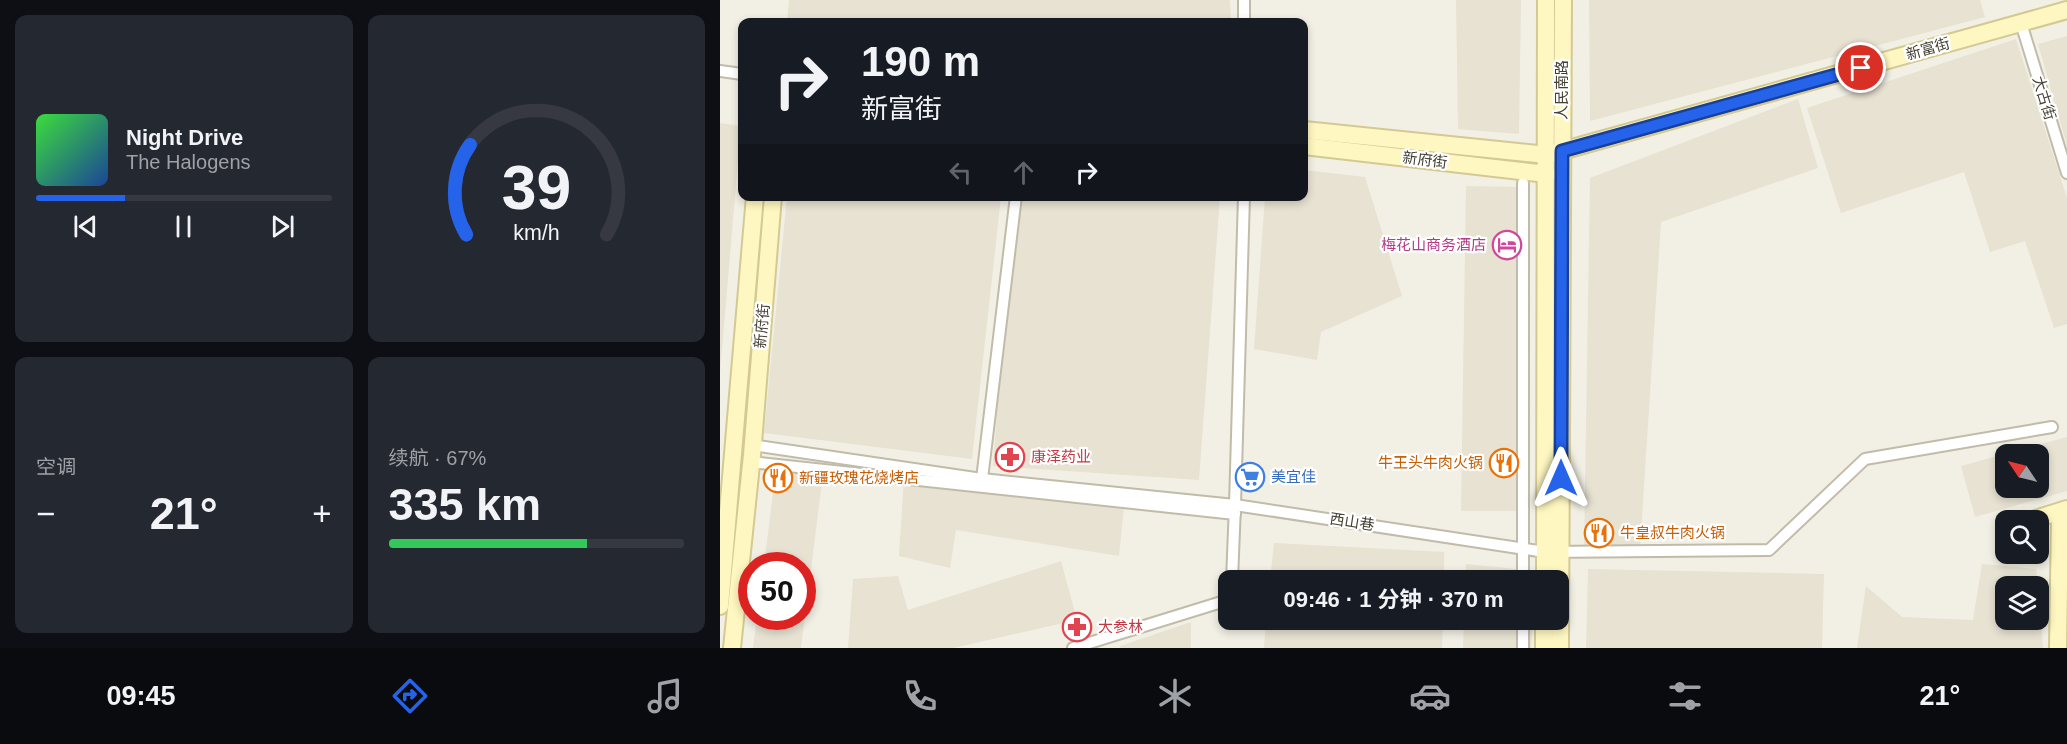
<!DOCTYPE html>
<html lang="zh">
<head>
<meta charset="utf-8">
<style>
  :root { --surface:#171b24; --page:#242831; --text:#f1f3f6; --muted:#9ea1a6; --line:#363941; --accent:#2563eb }
  body { margin:0; font-family:Arial,"Noto Sans SC",sans-serif; background:var(--page); color:var(--text); height:100vh; display:flex; flex-direction:column; font-size:22px; white-space:nowrap }
  * { box-sizing:border-box; margin:0 }
  p { font-size:20px; color:var(--muted) }
  .icon { flex:none; width:33px; height:33px; fill:none; stroke:currentColor; stroke-width:2; stroke-linecap:round; stroke-linejoin:round }
  .map { position:relative; flex:1; overflow:hidden }
  .sheet { display:flex; flex-direction:column; gap:15px; padding:15px; background:#0d0f14; width:720px }
  .sheet>* { flex:none }
  .guide { position:absolute; left:18px; top:18px; width:570px; height:183px; border-radius:12px; box-shadow:0 3px 9px #0003; background:#171b24; color:var(--text); overflow:hidden }
  .needle { width:39px; rotate:305deg }
  .controls { position:absolute; left:1275px; top:444px; display:grid; gap:12px }
  .controls a { display:grid; place-items:center; width:54px; height:54px; border-radius:12px; background:var(--surface); box-shadow:0 3px 9px #0003; font-size:30px }
  .speed { position:absolute; left:18px; top:552px; display:flex; gap:12px; font-size:30px; font-weight:700; text-align:center }
  .speed>* { display:grid; place-content:center; width:78px; height:78px; border-radius:50%; background:var(--surface); box-shadow:0 3px 9px #0003; line-height:1 }
  .speed .limit { border:9px solid #d22; background:#fff; color:#111 }
  .pin { position:absolute; display:grid; place-items:center; width:51px; height:51px; color:#fff; margin:-26px; border:3px solid #fff; border-radius:50%; box-shadow:0 2px 6px #0007 }
  .me { position:absolute; width:66px; margin:-33px; rotate:0deg; stroke-linejoin:round; filter:drop-shadow(0 0 4px #0008) }
  .turn { display:flex; align-items:center; gap:21px; height:126px; padding:0 24px; font-size:27px }
  .turn .icon { width:78px; height:78px; stroke-width:2.5 }
  .turn b { display:block; font-size:42px; line-height:51px }
  .lanes { display:flex; align-items:center; height:57px; padding:0 24px; background:#0003; justify-content:center; gap:30px; direction:ltr }
  .lanes .off { opacity:.35 }
  .big { font-size:45px; font-weight:700; line-height:1.1 }
  .sheet .widget { flex:1; display:flex; flex-direction:column; justify-content:center; gap:9px; min-width:0; padding:0 21px; border-radius:12px; background:var(--page) }
  .sheet .dial { align-items:center; gap:0 }
  .dial svg { height:156px; overflow:visible; fill:none; stroke:var(--line); stroke-width:7; stroke-linecap:round; text-anchor:middle }
  .dial text { fill:var(--text); stroke:none }
  .song { display:flex; align-items:center; gap:18px }
  .cover { width:72px; height:72px; border-radius:9px; background:linear-gradient(135deg,hsl(120 70% 55%),hsl(220 70% 35%)) }
  .played { height:6px; border-radius:3px; background:linear-gradient(90deg,var(--accent) 30%,var(--line) 30%) }
  .keys { display:flex; justify-content:space-around; direction:ltr }
  .heat { display:flex; justify-content:space-between; align-items:center; font-size:33px; direction:ltr }
  .charge { height:9px; border-radius:4px; background:linear-gradient(90deg,#34c759 67%,var(--line) 0) }
  .sheet .tiles { flex:1; display:grid; gap:15px; grid-template-columns:repeat(2,1fr) }
  .trip { position:absolute; left:498px; top:570px; width:351px; height:60px; border-radius:12px; background:var(--surface); box-shadow:0 3px 9px #0003; font-weight:700; line-height:60px; text-align:center }
  .tabs { display:flex; height:96px; justify-content:space-around; align-items:center; background:#090b0e; color:var(--muted) }
  .tabs .icon { width:42px; height:42px }
  .tabs .on { color:var(--accent) }
  .tabs b { font-size:27px; color:var(--text) }
  main { display:flex; flex:1; min-height:0 }
  .map>svg:first-child { display:block }
  .residential { fill:#e7e2d2; fill-rule:evenodd }
  .lines { fill:none; stroke-linecap:round; stroke-linejoin:round }
  .street-casing { stroke:#c1bba9; stroke-width:14 }
  .secondary-casing { stroke:#d4c992; stroke-width:20 }
  .street { stroke:#fff; stroke-width:10 }
  .secondary { stroke:#fff7c1; stroke-width:16 }
  .route-casing { stroke:#184099; stroke-width:15 }
  .route { stroke:#2563eb; stroke-width:10 }
  .labels { text-anchor:middle; stroke-width:4.5; stroke-linejoin:round; paint-order:stroke }
  .street-label { font-size:15px; fill:#454034; stroke:#fff }
  .hotel-label { font-size:15px; fill:#b23c85; stroke:#fff; text-anchor:end }
  .health-label { font-size:15px; fill:#be3a42; stroke:#fff; text-anchor:start }
  .food-label { font-size:15px; fill:#c56008; stroke:#fff; text-anchor:start }
  .shop-label { font-size:15px; fill:#366cbe; stroke:#fff; text-anchor:start }
</style>
</head>
<body>
<main>
<section class="sheet">
<div class="tiles">
<div class="widget">
<div class="song"><i class="cover"></i><div><b>Night Drive</b><p>The Halogens</p></div></div>
<div class="played"></div>
<div class="keys"><svg class="icon" aria-label="previous" viewBox="0 0 24 24"><path d="M18 5L8 12l10 7zM5 5v14"/></svg><svg class="icon" aria-label="pause" viewBox="0 0 24 24"><path d="M8 5v14M16 5v14"/></svg><svg class="icon" aria-label="next" viewBox="0 0 24 24"><path d="M6 5l10 7-10 7zM19 5v14"/></svg></div>
</div>
<div class="widget dial"><svg viewBox="0 0 100 80">
<path d="M14 69A42 42 0 1 1 86 69"/>
<path d="M14 69A42 42 0 0 1 16 23" stroke="#2563eb"/>
<text x="50" y="56" font-size="32" font-weight="700">39</text>
<text x="50" y="72" font-size="11">km/h</text>
</svg></div>
<div class="widget"><p>空调</p>
<div class="heat"><a>−</a><b class="big">21°</b><a>+</a></div>
</div>
<div class="widget"><p>续航 · 67%</p><b class="big">335 km</b><div class="charge"></div></div>
</div>
</section>
<div class="map">
<svg width="1347" height="648" viewBox="0 0 1347 648">
  <rect width="100%" height="100%" fill="#f2f0e4"/>
  <g class="residential">
    <polygon points="69,0 510,0 511,22 67,22"/>
    <polygon points="736,0 801,0 799,134 738,129"/>
    <polygon points="869,0 1260,0 1265,17 870,121"/>
    <polygon points="1347,36 1347,146 1318,44"/>
    <polygon points="1296,39 1347,198 1347,324 1334,328 1305,241 1270,252 1244,172 1121,213 1087,108"/>
    <polygon points="1078,99 1098,168 941,222 920,549 864,551 870,178"/>
    <polygon points="0,123 21,126 0,373"/>
    <polygon points="584,170 645,177 682,296 601,332 597,360 534,349 545,197 584,196"/>
    <polygon points="746,186 804,187 799,511 741,511"/>
    <polygon points="67,197 281,197 252,459 44,433"/>
    <polygon points="293,197 500,197 479,480 273,466"/>
    <path d="M1347,437v54l-92,26 -14,-51zM1286,454h32v34h-32z"/>
    <polygon points="56,469 103,474 81,648 33,648 37,617 82,616 82,566 44,565"/>
    <polygon points="184,479 404,507 399,556 236,530 230,568 179,556"/>
    <polygon points="554,543 724,552 724,580 550,580"/>
    <polygon points="341,561 357,620 233,648 128,648 133,579 178,576 188,610"/>
    <polygon points="746,564 816,571 816,580 745,580"/>
    <polygon points="1262,564 1316,569 1318,586 1286,586 1286,620 1318,620 1319,596 1323,648 1137,648 1146,586 1182,617 1253,620"/>
    <polygon points="868,569 1104,574 1102,648 866,648"/>
    <polygon points="546,620 723,620 722,648 544,648"/>
    <polygon points="744,620 813,620 811,648 743,648"/>
    <polygon points="471,622 471,648 400,648 400,646"/>
  </g>
  <g class="lines">
    <g class="street-casing">
      <g id="street">
        <polyline points="524,22 524,0"/>
        <polyline points="1301,23 1347,173"/>
        <polyline points="0,71 22,74"/>
        <polyline points="803,183 803,580"/>
        <polyline points="32,445 262,479 515,505 524,196"/>
        <polyline points="31,462 515,514"/>
        <polyline points="262,479 296,196"/>
        <polyline points="512,580 515,505 825,552 1049,550 1145,459 1332,427"/>
        <polyline points="353,648 508,600"/>
        <polyline points="803,648 803,620"/>
      </g>
    </g>
    <g class="secondary-casing">
      <g id="secondary">
        <polyline points="584,130 827,155 1347,10"/>
        <polyline points="584,146 827,174"/>
        <polyline points="1312,520 1347,509"/>
        <polyline points="825,580 826,0"/>
        <polyline points="0,606 35,196"/>
        <polyline points="12,648 32,455 53,196"/>
        <polyline points="824,648 824,620"/>
        <polyline points="840,648 843,0"/>
        <polyline points="1338,648 1340,520"/>
      </g>
    </g>
    <use href="#street" class="street"/>
    <use href="#secondary" class="secondary"/>
  </g>
  <g class="lines">
    <g class="route-casing">
      <polyline id="route" points="841,478 842,151 1141,68"/>
    </g>
    <use href="#route" class="route"/>
  </g>
  <defs>
    <g id="hotel-ring" transform="scale(1.5)"><circle r="9.5" fill="#fff" stroke="#d1479c" stroke-width="1.5"/><path d="M-6-4.5h1.5V1H6V5H4.5V3h-9V5H-6ZM-4 0a1.8 1.8 0 1 1 3.6 0ZM.5 0V-2.5h3Q6-2.5 6 0Z" fill="#d1479c"/></g>
    <g id="pharmacy-ring" transform="scale(1.5)"><circle r="9.5" fill="#fff" stroke="#e0444e" stroke-width="1.5"/><path d="M-2-6h4v4h4v4h-4v4h-4v-4h-4v-4h4Z" fill="#e0444e"/></g>
    <g id="restaurant-ring" transform="scale(1.5)"><circle r="9.5" fill="#fff" stroke="#e8710a" stroke-width="1.5"/><path d="M-5-6h1v4h1v-4h1v4h1v-4h1v5L-1.5 .5V6h-2V.5L-5-1ZM5-6V6H3V1.5H1.5Q1.5-4 5-6Z" fill="#e8710a"/></g>
    <g id="supermarket-ring" transform="scale(1.5)"><circle r="9.5" fill="#fff" stroke="#3f7fe0" stroke-width="1.5"/><path d="M-6-5.5h2.5l.6 2H6L4.5 2H-2.5L-4.4-4H-6ZM-1.5 3.2a1.3 1.3 0 1 0 .1 0ZM3 3.2a1.3 1.3 0 1 0 .1 0Z" fill="#3f7fe0"/></g>
  </defs>
  <g fill-rule="evenodd">
    <use href="#hotel-ring" x="787" y="245"/>
    <use href="#pharmacy-ring" x="290" y="457"/>
    <use href="#restaurant-ring" x="784" y="463"/>
    <use href="#supermarket-ring" x="530" y="477"/>
    <use href="#restaurant-ring" x="58" y="478"/>
    <use href="#restaurant-ring" x="879" y="533"/>
    <use href="#pharmacy-ring" x="357" y="627"/>
  </g>
  <g class="labels">
    <g class="street-label">
      <text transform="translate(1208 49) rotate(-16)" y="5">新富街</text>
      <text transform="translate(842 90) rotate(-90)" y="5">人民南路</text>
      <text transform="translate(1324 98) rotate(73)" y="5">大古街</text>
      <text transform="translate(705 160) rotate(7)" y="5">新府街</text>
      <text transform="translate(42 326) rotate(-85)" y="5">新府街</text>
      <text transform="translate(632 522) rotate(9)" y="5">西山巷</text>
    </g>
    <g class="hotel-label">
      <text x="766" y="250">梅花山商务酒店</text>
    </g>
    <g class="health-label">
      <text x="311" y="462">康泽药业</text>
      <text x="378" y="632">大参林</text>
    </g>
    <g class="food-label">
      <text x="763" y="468" text-anchor="end">牛王头牛肉火锅</text>
      <text x="79" y="483">新疆玫瑰花烧烤店</text>
      <text x="900" y="538">牛皇叔牛肉火锅</text>
    </g>
    <g class="shop-label">
      <text x="551" y="482">美宜佳</text>
    </g>
  </g>
</svg>
<div class="controls">
<a><svg class="needle" viewBox="-14 -14 28 28"><path d="M0-13l5 13h-10z" fill="#e53935"/><path d="M0 13l5-13h-10z" fill="#9ea1a6"/></svg></a>
<a><svg class="icon" aria-label="search" viewBox="0 0 24 24"><circle cx="10" cy="10" r="6"/><path d="M15 15l6 6"/></svg></a>
<a><svg class="icon" aria-label="layers" viewBox="0 0 24 24"><path d="M12 4l9 5-9 5-9-5zM3 14l9 5 9-5"/></svg></a>
</div>
<div class="speed"><div class="limit">50</div></div>
<div class="pin" style="left:1141px;top:68px;background:#d93025"><svg class="icon" aria-label="arrive" viewBox="0 0 24 24"><path d="M6 21V4h12l-3 4 3 4H6"/></svg></div>
<svg class="me" style="left:841px;top:478px" viewBox="-20 -20 40 40"><path d="M0-17L14 15 0 8-14 15z" fill="#2563eb" stroke="#fff" stroke-width="4"/></svg>
<div class="trip">09:46 · 1 分钟 · 370 m</div>
<div class="guide">
<div class="turn"><svg class="icon" aria-label="right" viewBox="0 0 24 24"><path d="M7 20v-9h11M14 6l5 5-5 5"/></svg><div><b>190 m</b>新富街</div></div>
<div class="lanes"><svg class="icon off" aria-label="left" viewBox="0 0 24 24"><path d="M17 20v-9H6M10 6l-5 5 5 5"/></svg><svg class="icon off" aria-label="ahead" viewBox="0 0 24 24"><path d="M12 20V5M6 11l6-6 6 6"/></svg><svg class="icon" aria-label="right" viewBox="0 0 24 24"><path d="M7 20v-9h11M14 6l5 5-5 5"/></svg></div>
</div>
</div>
</main>
<nav class="tabs">
<b>09:45</b>
<svg class="icon on" aria-label="directions" viewBox="0 0 24 24"><path d="M12 3l9 9-9 9-9-9zM9 14v-3h6M13 9l2 2-2 2"/></svg>
<svg class="icon" aria-label="music" viewBox="0 0 24 24"><path d="M9 18V5l10-2v13"/><circle cx="6" cy="18" r="3"/><circle cx="16" cy="16" r="3"/></svg>
<svg class="icon" aria-label="phone" viewBox="0 0 24 24"><path d="M5 4h4l2 5-3 2q2 4 5 5l2-3 5 2v4C11 20 4 13 5 4z"/></svg>
<svg class="icon" aria-label="climate" viewBox="0 0 24 24"><path d="M12 3v18M4 7l16 10M4 17L20 7"/></svg>
<svg class="icon" aria-label="car" viewBox="0 0 24 24"><path d="M5 17H2v-5l4-1 3-4h7l3 4 3 1v5h-3M9 17h6M6 11h13"/><circle cx="7" cy="17" r="2"/><circle cx="17" cy="17" r="2"/></svg>
<svg class="icon" aria-label="filters" viewBox="0 0 24 24"><path d="M4 7h16M4 17h16"/><circle cx="9" cy="7" r="2"/><circle cx="15" cy="17" r="2"/></svg>
<b>21°</b>
</nav>
</body>
</html>
